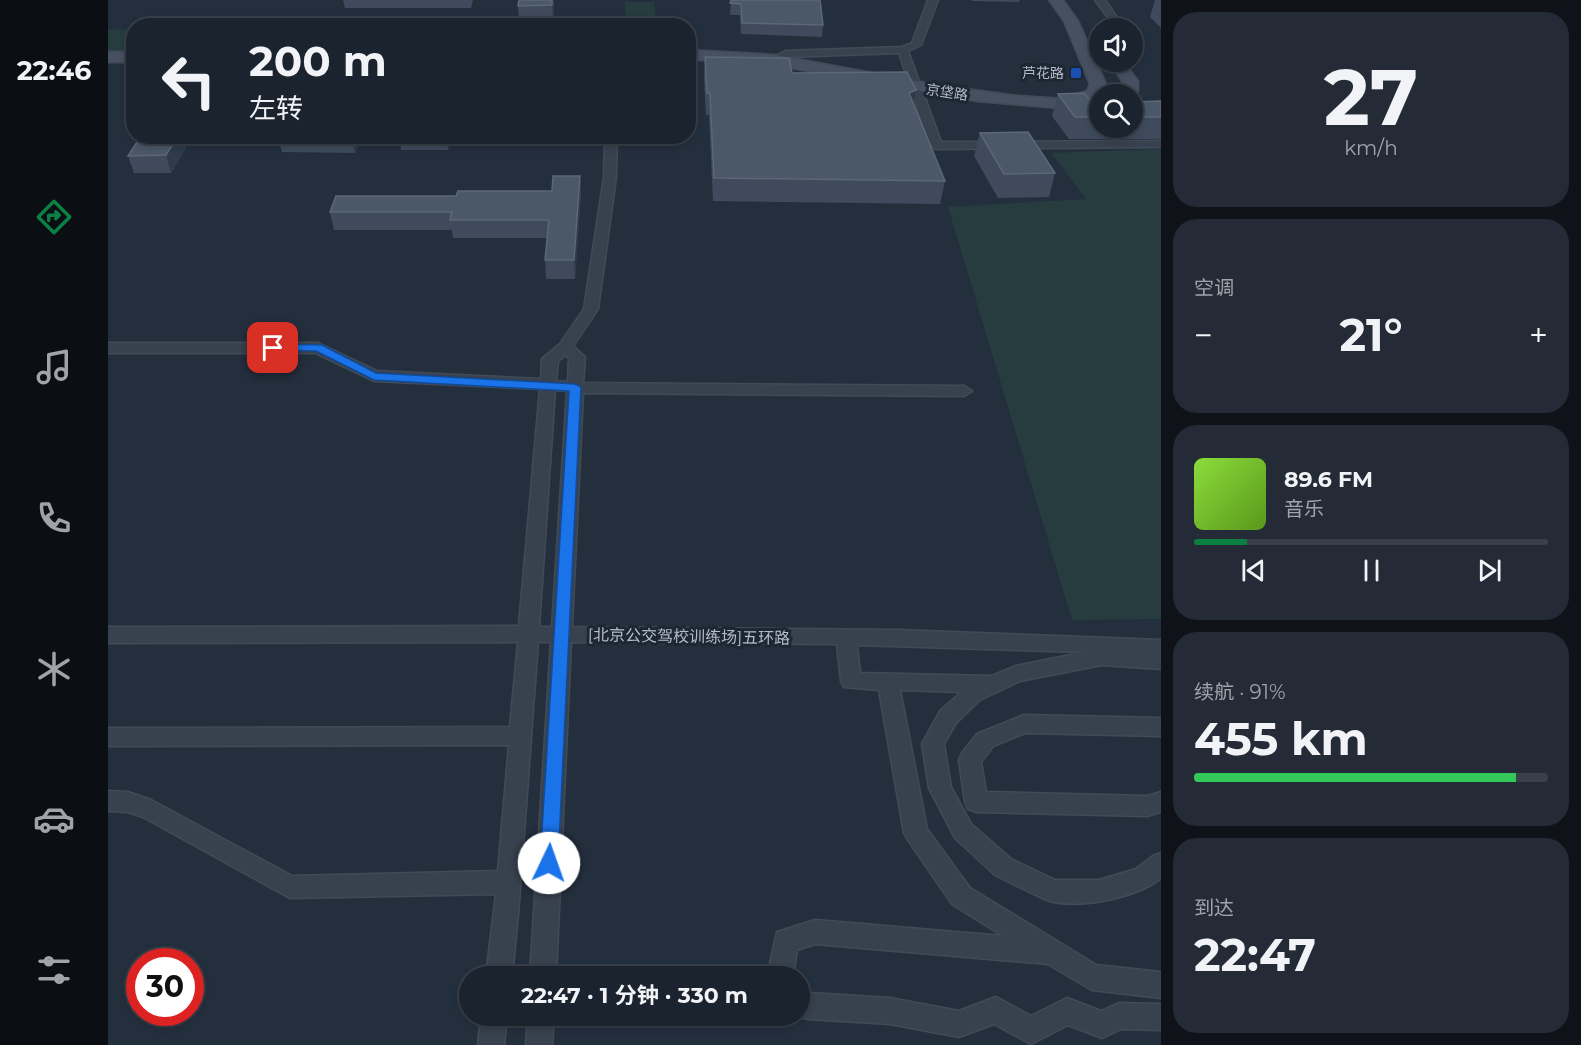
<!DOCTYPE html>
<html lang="zh">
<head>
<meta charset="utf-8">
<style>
  :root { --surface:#1b232e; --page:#242b36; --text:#f1f3f6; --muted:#a0a4aa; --line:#39404a; --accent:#0b8043 }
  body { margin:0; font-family:Montserrat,"Noto Sans SC",sans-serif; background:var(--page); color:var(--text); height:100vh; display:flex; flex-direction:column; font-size:22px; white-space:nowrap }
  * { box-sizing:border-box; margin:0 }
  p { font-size:20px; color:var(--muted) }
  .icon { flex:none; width:33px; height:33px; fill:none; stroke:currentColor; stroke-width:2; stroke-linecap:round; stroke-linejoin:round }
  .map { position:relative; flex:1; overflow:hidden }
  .side { display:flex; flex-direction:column; gap:12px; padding:12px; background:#0f1319; width:420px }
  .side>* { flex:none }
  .banner { position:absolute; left:18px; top:18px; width:570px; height:126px; border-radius:24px; box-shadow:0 3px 9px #0003,0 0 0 2px var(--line); background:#1b232e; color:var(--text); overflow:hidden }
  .fabs { position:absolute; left:981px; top:18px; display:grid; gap:12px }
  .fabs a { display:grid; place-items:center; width:54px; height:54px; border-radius:50%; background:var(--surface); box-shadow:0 3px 9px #0003,0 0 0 2px var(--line); font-size:30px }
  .speed { position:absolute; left:18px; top:948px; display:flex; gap:12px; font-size:30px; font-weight:700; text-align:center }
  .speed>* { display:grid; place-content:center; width:78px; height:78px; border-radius:50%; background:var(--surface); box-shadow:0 3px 9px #0003,0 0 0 2px var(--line); line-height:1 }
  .speed .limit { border:9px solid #d22; background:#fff; color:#111 }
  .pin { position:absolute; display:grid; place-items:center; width:51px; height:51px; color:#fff; margin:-26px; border-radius:12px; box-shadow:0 3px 9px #0006 }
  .me { position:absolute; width:66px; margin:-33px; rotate:3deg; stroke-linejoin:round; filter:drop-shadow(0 0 4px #0008) }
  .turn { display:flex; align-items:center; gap:21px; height:126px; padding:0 24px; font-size:27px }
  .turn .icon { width:78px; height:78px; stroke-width:2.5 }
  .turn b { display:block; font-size:42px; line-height:51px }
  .big { font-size:45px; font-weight:700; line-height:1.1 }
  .side .tile { flex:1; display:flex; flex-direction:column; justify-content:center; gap:9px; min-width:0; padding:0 21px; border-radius:24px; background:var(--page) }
  .side .dial { align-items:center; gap:0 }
  .dial b { font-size:78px; line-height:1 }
  .song { display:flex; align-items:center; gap:18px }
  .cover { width:72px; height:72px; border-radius:9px; background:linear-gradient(135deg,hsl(90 70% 55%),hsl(90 70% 35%)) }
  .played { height:6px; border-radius:3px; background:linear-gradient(90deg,var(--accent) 15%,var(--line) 15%) }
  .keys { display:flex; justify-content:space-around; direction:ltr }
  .heat { display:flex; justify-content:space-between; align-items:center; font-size:33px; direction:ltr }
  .charge { height:9px; border-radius:4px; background:linear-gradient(90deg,#34c759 91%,var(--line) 0) }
  .trip { position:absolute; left:351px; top:966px; width:351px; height:60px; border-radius:30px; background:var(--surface); box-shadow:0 3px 9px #0003,0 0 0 2px var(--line); font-weight:700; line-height:60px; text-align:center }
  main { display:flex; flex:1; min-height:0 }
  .dock { display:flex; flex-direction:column; width:108px; justify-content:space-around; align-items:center; background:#0b0e12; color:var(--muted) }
  .dock .icon { width:42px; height:42px }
  .dock .current { color:var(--accent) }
  .dock b { font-size:27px; color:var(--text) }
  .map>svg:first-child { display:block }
  .green { fill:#263c3f }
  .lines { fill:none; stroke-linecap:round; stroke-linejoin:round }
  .street-casing { stroke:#414a57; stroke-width:3 }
  .secondary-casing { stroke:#414a57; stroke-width:3 }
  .street { fill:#38414e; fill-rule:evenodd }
  .secondary { fill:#465061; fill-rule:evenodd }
  .wall { fill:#3f4b5c }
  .shaded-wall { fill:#2f3b4b }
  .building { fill:#4b5868; stroke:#5c6777; stroke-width:1.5 }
  .route { fill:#1a73e8; stroke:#114b97; stroke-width:1.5 }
  .transit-dot { fill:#1a4fb4; stroke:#1d2633; stroke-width:2 }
  .labels { text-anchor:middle; stroke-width:6; stroke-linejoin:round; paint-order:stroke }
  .far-poi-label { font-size:14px; fill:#b4bcc9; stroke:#1d2633; text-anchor:end }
  .far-street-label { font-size:14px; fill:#b4bcc9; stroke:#1d2633 }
  .street-label { font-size:16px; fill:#b4bcc9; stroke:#1d2633 }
</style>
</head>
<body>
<main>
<nav class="dock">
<b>22:46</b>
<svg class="icon current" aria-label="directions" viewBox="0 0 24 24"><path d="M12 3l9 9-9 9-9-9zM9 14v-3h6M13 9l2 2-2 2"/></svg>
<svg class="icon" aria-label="music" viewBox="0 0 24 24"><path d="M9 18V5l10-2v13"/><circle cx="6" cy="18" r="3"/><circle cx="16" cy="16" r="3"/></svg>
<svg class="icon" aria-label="phone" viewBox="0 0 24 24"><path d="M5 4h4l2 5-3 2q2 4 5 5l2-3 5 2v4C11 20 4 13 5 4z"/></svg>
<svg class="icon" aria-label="climate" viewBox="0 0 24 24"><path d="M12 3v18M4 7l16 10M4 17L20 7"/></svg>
<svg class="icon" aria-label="car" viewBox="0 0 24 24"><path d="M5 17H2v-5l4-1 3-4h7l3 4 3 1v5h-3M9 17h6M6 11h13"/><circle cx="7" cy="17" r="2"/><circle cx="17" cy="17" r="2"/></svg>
<svg class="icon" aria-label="filters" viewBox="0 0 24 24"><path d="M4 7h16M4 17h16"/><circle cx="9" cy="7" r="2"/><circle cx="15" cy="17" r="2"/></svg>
</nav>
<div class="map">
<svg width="1053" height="1045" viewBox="0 0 1053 1045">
  <rect width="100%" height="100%" fill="#242f3e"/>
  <g class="green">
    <polygon points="517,2 546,2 548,21 518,22"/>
    <polygon points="0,29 25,30 25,52 0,52"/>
    <polygon points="1053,149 1053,619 964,620 840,207 978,199 943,153"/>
  </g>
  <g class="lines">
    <g class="street-casing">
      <g id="street">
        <polygon points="820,0 830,0 813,45 800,51 833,142 1053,141 1053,147 828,149 822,146 791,53 679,57 665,63 660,60 677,51 794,47 804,43"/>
        <polygon points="987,0 997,0 1016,28 1008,28"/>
        <path d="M497,136h12l-1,41 -18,132 -25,37 12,11 -2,26 381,3 8,5 -8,5 -381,-3 -11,234 326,3 263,10v29l-59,-4 -82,16 -40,19 -24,23 -12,21 7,43 20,37 40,35 44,21h44l37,-11 17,-13 8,-3v25c-25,20 -86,33 -117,21l-49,-24 -40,-37 -26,-50 -7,-44 18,-33 22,-19 -62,-2 27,139 43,59 126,77 65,7v26l-69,-8 -44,-26 -233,-20 -18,6 -4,26h-26l10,-44 38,-12 188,16 -51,-32 -44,-64 -4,-7 -25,-143 -35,-3 -3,-6 -4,-37 -266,-2 -15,334h-26l21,-334h-13l-20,273 -6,61h-26l10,-82 -206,4 -147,-81 -15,-5 -20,-1v-20l20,1 23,8 141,76 206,-5 11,-126 -401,1v-18l402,-1 8,-85 -410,1v-16l411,-1 21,-237 -166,-8 -59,-28h-207v-10h210l59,28 164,8 1,-20 18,-15 24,-35 20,-132zM457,355l4,3 -1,24 -12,-1 2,-20zM447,390l12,1 -15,236h-13zM749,645l228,7 -69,14 -24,10 -132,-3z"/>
        <polygon points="916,715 1053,718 1053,736 917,733 885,746 873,762 878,792 1039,796 1053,792 1053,812 1039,816 868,812 860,809 857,802 851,760 854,753 869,734"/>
        <polygon points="692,989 702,993 782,998 851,1011 888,997 923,1016 959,998 993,1011 1011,1003 1053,1004 1053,1030 1013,1029 994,1038 960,1025 923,1044 886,1024 851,1037 782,1024 700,1019 691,1016"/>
        <polygon points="373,1016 399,1016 396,1045 370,1045"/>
        <polygon points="420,1016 446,1016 444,1045 418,1045"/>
      </g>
    </g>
    <g class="secondary-casing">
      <g id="secondary">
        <polygon points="941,0 955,0 970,21 998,84 989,98 992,98 992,108 951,108 869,101 667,65 580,59 580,50 667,55 828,85 910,96 956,99 979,91 982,84 956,21"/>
        <rect x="0" y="52" width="26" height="10"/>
        <polygon points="1001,62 1015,62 1030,81 1030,91 1024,97 1024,94 1010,94 1014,89 1014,81"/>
      </g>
    </g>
    <use href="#street" class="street"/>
    <use href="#secondary" class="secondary"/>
  </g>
  <g class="wall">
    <polygon points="235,0 365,0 363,8 237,8"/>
    <polygon points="446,0 445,20 411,21 410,6"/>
    <polygon points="623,0 715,25 714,37 633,34 632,15 622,15"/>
    <polygon points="863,0 912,0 911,2 864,1"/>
    <polygon points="1047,0 1053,0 1053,28 1042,17"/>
    <polygon points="597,57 684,73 805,103 837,181 832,204 605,201 601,115 598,115 596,78"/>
    <polygon points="950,94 984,103 992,103 992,128 1024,128 1024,102 1053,101 1053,139 961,139 944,116"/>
    <polygon points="872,133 947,173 941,197 890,198 866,156"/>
    <polygon points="33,136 75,136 78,148 63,173 26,173 20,156"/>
    <polygon points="170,136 254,136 247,153 174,152"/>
    <polygon points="291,136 343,136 340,150 293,150"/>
    <polygon points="472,176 473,194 467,279 438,279 437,260 439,238 345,238 344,230 226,230 222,212 348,196 444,191"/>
  </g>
  <g class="shaded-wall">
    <polygon points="444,0 446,0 445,20 444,5"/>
    <polygon points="808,90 804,112 801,93"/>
    <polygon points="70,136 75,136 78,148 63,173 58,155"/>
    <polygon points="254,136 247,153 244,137"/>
    <polygon points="338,136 343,136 340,150"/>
    <polygon points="472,176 473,194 467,279 466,260"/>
  </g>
  <g class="building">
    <polygon points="411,0 444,0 444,5 410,6"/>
    <polygon points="623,0 712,0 715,25 634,23 633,4 622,3"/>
    <polygon points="597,57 681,58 684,73 799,72 808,90 801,93 837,181 606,178 602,93 599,93"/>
    <polygon points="976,93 984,103 992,103 992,117 967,117 950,94"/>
    <polygon points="1053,101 1053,117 1024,117 1024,102"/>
    <polygon points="920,132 947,173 896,174 872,133"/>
    <polygon points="33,136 70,136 58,155 20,156"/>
    <polygon points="445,176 472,176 466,260 437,260 441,220 342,220 344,212 222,212 228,196 348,196 350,191 444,191"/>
  </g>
  <polygon class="route" points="165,344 214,345 268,373 467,384 473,387 450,863 447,869 441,871 434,869 432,863 461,391 266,380 208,351 161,350 159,348"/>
  <rect class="transit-dot" x="962" y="67" width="12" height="12" rx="3"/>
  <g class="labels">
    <g class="far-poi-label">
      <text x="956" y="78">芦花路</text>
    </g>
    <g class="far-street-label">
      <text transform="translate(839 92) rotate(9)" y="5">京垡路</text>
    </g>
    <g class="street-label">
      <text transform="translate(581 636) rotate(1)" y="6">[北京公交驾校训练场]五环路</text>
    </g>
  </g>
</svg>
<div class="fabs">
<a><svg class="icon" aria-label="sound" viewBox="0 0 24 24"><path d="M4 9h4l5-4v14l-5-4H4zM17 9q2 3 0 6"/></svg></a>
<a><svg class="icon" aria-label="search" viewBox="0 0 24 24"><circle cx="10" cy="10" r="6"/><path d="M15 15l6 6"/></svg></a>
</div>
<div class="speed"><div class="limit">30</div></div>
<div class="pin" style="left:165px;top:348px;background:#d93025"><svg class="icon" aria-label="arrive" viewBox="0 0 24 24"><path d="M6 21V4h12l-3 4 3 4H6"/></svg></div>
<svg class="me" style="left:441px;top:863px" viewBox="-20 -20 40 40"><circle r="19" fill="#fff"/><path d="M0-13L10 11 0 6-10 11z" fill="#1a73e8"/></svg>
<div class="trip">22:47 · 1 分钟 · 330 m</div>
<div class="banner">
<div class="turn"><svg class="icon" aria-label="left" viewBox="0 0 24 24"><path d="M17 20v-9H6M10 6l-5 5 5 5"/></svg><div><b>200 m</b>左转</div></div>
</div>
</div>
<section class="side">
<div class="tile dial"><b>27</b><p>km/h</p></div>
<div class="tile"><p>空调</p>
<div class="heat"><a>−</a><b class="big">21°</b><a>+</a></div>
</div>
<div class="tile">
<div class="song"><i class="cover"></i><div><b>89.6 FM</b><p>音乐</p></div></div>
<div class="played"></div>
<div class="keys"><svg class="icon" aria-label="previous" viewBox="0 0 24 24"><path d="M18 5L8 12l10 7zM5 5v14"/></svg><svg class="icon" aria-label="pause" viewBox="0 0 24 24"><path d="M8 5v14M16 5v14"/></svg><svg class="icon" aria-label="next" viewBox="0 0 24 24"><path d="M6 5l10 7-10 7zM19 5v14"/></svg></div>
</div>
<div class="tile"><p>续航 · 91%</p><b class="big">455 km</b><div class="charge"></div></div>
<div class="tile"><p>到达</p><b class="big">22:47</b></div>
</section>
</main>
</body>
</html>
